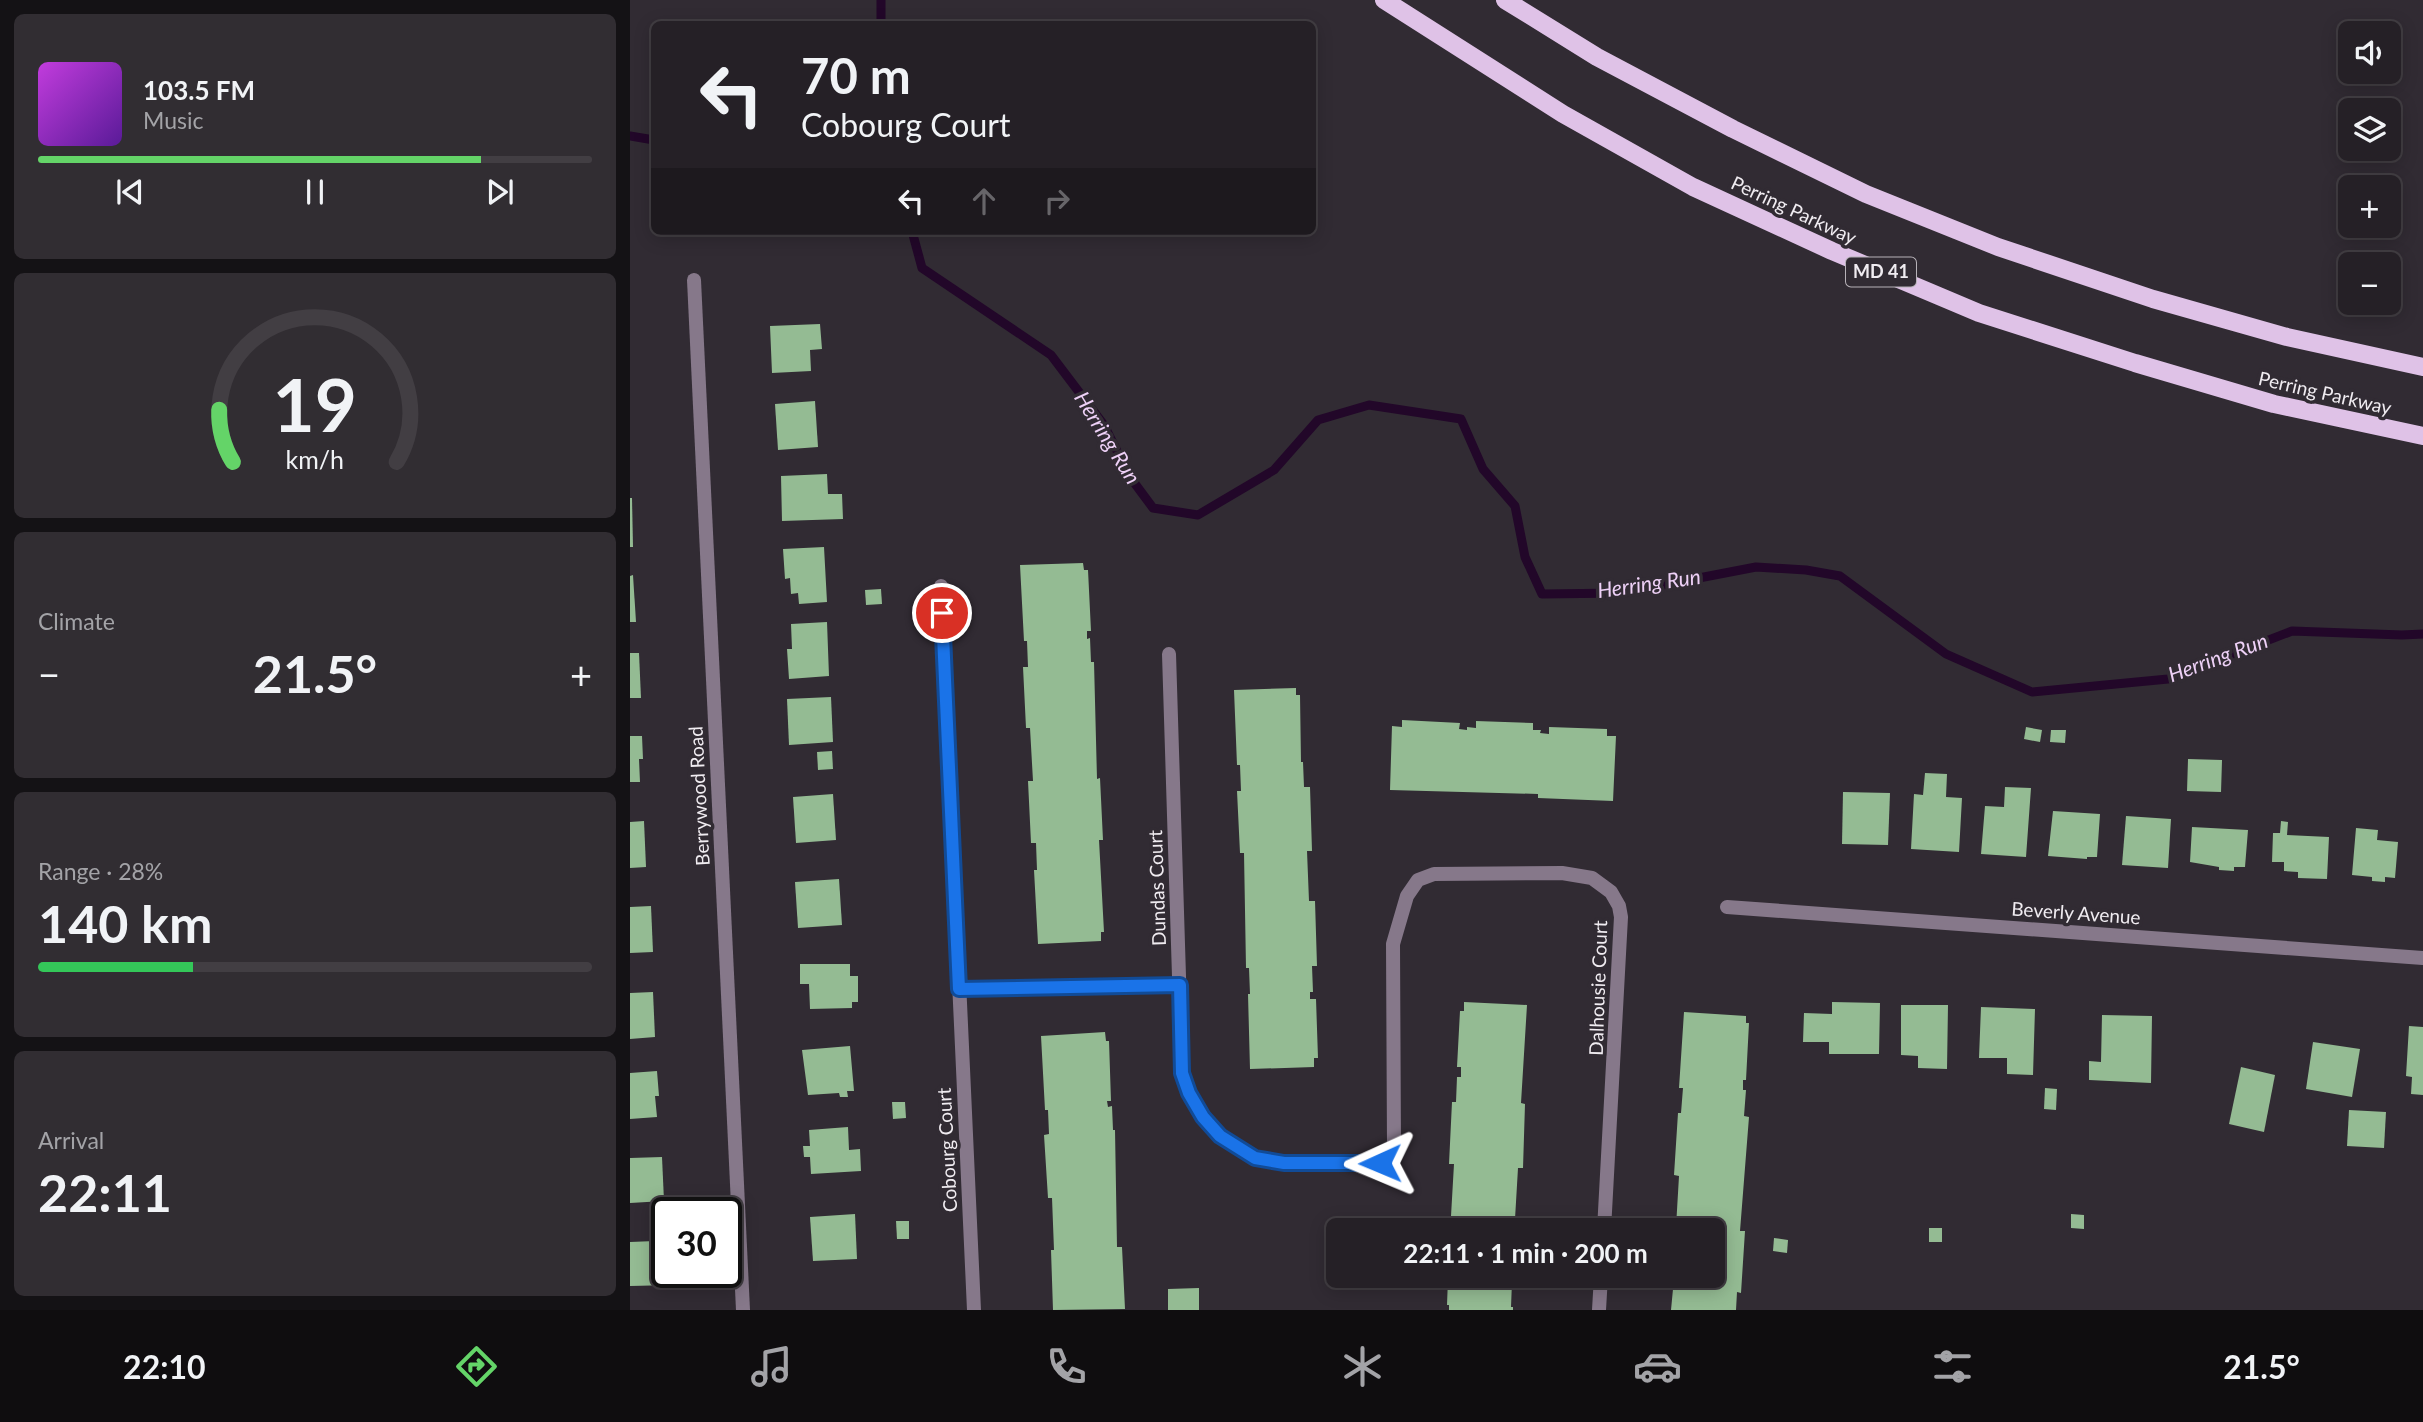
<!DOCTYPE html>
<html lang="en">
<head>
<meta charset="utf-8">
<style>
  :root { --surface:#252026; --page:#312d32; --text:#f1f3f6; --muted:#a3a3a7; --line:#423e43; --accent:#64d468 }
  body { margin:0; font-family:Lato,sans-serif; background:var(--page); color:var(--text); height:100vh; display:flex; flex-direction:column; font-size:26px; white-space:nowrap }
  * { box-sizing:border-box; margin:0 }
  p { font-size:23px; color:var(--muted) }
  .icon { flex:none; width:38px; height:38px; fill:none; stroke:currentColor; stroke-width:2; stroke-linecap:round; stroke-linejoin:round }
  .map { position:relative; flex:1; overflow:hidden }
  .drawer { display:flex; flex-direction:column; gap:14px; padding:14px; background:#141215; width:630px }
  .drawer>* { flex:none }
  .top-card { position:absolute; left:21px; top:21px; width:665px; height:214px; border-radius:10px; box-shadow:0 4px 18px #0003,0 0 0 2px var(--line); background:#252026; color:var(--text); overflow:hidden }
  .buttons { position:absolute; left:1708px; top:21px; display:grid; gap:14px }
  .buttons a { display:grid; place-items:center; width:63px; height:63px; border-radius:10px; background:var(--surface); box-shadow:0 4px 18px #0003,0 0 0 2px var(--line); font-size:35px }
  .speed { position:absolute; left:21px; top:1197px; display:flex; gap:14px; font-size:35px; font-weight:700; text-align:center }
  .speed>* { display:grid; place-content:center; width:91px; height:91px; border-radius:50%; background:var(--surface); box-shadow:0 4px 18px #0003,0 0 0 2px var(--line); line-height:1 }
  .speed .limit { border:4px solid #111; border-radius:10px; background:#fff; color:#111 }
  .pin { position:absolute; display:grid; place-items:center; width:60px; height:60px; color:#fff; margin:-30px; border:4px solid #fff; border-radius:50%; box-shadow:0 2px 7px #0007 }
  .me { position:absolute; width:77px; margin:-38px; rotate:269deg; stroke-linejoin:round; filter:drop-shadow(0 0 5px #0008) }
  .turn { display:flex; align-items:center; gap:24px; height:147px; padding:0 35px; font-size:32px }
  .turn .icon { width:91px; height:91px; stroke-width:2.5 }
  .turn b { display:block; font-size:49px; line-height:60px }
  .lanes { display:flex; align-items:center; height:66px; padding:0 35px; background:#0003; justify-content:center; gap:35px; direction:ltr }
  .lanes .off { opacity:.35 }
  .big { font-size:52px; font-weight:700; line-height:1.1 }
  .drawer .card { flex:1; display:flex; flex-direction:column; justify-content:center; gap:10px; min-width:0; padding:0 24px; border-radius:10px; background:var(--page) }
  .drawer .dial { align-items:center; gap:0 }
  .dial svg { height:182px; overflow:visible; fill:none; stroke:var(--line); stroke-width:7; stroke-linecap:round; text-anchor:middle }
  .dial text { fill:var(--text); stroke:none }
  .song { display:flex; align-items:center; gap:21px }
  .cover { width:84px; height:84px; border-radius:10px; background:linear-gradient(135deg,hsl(290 70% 55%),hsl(270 70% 35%)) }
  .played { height:7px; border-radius:4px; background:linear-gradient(90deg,var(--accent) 80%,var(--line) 80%) }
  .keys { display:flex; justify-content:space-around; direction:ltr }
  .heat { display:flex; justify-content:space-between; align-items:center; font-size:38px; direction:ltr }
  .charge { height:10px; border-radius:5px; background:linear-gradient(90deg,#34c759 28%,var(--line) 0) }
  .trip { position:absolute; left:696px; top:1218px; width:399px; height:70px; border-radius:10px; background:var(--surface); box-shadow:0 4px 18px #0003,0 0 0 2px var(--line); font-weight:700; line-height:70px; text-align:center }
  .dock { display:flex; height:112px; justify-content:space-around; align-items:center; background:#0f0d0f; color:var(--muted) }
  .dock .icon { width:49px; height:49px }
  .dock .on { color:var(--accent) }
  .dock b { font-size:32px; color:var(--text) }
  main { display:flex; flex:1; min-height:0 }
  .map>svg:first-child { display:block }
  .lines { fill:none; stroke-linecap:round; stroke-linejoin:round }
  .stream { stroke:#220729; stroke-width:9 }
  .building { fill:#94bb93 }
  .street { stroke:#86788a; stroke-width:14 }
  .primary { stroke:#dfc2e7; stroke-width:18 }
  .route-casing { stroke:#114b97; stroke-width:18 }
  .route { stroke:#1a73e8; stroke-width:12 }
  .labels { text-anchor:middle; stroke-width:7; stroke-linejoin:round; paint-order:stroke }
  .shield { fill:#312b33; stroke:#b7b2b8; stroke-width:2 }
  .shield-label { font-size:18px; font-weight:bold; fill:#f0ecf1 }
  .street-label { font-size:19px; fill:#f0ecf1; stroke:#312b33 }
  .water-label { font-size:21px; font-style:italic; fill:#eed1f7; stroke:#312b33 }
</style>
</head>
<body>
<main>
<section class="drawer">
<div class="card">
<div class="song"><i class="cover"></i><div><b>103.5 FM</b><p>Music</p></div></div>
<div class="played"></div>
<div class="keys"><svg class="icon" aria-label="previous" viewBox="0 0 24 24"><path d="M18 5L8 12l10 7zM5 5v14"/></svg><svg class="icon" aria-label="pause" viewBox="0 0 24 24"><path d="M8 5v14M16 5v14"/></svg><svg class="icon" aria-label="next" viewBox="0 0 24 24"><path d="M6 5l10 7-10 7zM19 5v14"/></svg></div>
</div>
<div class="card dial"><svg viewBox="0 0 100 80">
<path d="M14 69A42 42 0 1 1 86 69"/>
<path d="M14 69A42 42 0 0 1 8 46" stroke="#64d468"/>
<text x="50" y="56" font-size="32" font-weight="700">19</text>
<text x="50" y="72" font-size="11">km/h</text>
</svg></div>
<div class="card"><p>Climate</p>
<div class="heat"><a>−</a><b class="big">21.5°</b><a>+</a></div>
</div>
<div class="card"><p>Range · 28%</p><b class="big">140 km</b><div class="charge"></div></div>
<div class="card"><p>Arrival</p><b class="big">22:11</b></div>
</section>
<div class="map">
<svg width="1793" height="1310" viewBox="0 0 1793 1310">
  <rect width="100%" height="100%" fill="#312b33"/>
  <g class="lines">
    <g class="stream">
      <polyline points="251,0 251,24"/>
      <polyline points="0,136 24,140"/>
      <polyline points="282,231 292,268 421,355 474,425 500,477 523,508 568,515 644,470 688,420 739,405 831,419 853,469 885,506 895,557 912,594 991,593 1126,567 1176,570 1210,576 1316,654 1402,692 1538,679 1662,631 1772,635 1793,634"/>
    </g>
  </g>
  <g class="building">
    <polygon points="190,324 192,349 180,350 181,371 142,373 140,326"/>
    <polygon points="185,401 188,447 148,450 145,404"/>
    <polygon points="197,474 198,494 212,494 213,519 152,521 151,476"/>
    <polygon points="0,498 2,498 3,547 0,547"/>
    <polygon points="194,547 197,602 169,604 168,593 161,594 160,578 155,579 153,549"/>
    <polygon points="453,563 454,570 458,570 461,631 457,631 457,639 460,638 461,662 464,662 467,779 470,778 473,840 469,840 474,932 471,932 471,941 408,944 404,870 407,870 406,843 401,843 398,781 403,781 400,728 396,728 393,667 398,667 397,641 394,641 390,565"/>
    <polygon points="3,575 6,622 0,622 0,576"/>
    <polygon points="251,589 252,604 236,605 235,590"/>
    <polygon points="197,622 199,676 159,679 157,649 162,649 161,624"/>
    <polygon points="0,653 9,653 11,698 0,698"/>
    <polygon points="666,688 666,695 670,695 671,762 673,762 674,787 680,787 682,851 677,851 679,901 685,901 687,966 682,966 683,992 680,992 680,999 686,999 688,1058 684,1058 684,1067 620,1069 618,994 620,994 619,968 616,968 614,853 610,853 607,791 611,791 610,765 607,765 604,690"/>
    <polygon points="201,697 203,742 159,745 157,699"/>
    <polygon points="772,720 830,723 829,729 837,730 837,727 846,728 846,721 903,723 903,730 911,730 910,733 919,734 919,727 977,729 977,736 986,736 983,801 908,798 908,794 760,790 762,726 772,727"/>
    <polygon points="1396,727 1412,730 1410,742 1394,739"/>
    <polygon points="1421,730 1436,730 1435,743 1420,742"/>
    <polygon points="0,736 12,736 13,759 9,759 10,782 0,782"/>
    <polygon points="202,751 203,769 188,770 187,752"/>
    <polygon points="1558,759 1592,760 1591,792 1557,791"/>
    <polygon points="1295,773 1317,774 1316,797 1332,798 1329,852 1281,849 1284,794 1293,795"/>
    <polygon points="1375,787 1401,788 1396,857 1351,854 1355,806 1374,807"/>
    <polygon points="1213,792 1260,793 1258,845 1212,844"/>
    <polygon points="203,794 206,840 166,843 163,797"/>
    <polygon points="1423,811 1470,814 1467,857 1457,857 1457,859 1418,856"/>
    <polygon points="1496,816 1541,819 1538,868 1492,865"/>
    <polygon points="14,821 16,867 0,868 0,822"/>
    <polygon points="1651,821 1658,822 1657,835 1699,837 1697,879 1668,878 1668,872 1654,871 1654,862 1642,862 1643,833 1650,833"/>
    <polygon points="1562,827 1618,830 1615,867 1604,867 1604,871 1589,870 1589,867 1560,862"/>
    <polygon points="1726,828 1748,830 1747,840 1768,842 1765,878 1755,877 1755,882 1742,881 1742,877 1722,875"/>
    <polygon points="209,879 212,925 168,928 165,882"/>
    <polygon points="21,906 23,952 0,953 0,907"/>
    <polygon points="170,964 220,964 220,976 228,976 228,1002 222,1002 222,1008 180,1009 179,984 170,984"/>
    <polygon points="23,992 25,1037 0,1039 0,993"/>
    <polygon points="834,1002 897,1005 891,1103 895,1104 893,1168 888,1168 885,1219 889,1219 889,1230 816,1230 816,1216 821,1216 824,1164 819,1164 822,1102 826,1102 827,1077 831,1077 831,1067 827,1067 830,1011 834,1011"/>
    <polygon points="1202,1002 1250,1003 1249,1054 1199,1054 1199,1042 1173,1042 1174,1013 1202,1014"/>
    <polygon points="1271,1005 1318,1005 1317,1069 1288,1068 1288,1056 1271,1055"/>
    <polygon points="1351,1007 1405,1009 1403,1075 1377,1074 1377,1058 1349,1058"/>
    <polygon points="1054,1012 1116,1016 1116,1023 1119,1023 1116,1080 1113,1080 1113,1090 1116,1090 1114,1116 1119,1117 1110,1231 1115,1231 1111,1293 1107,1292 1106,1310 1041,1310 1043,1289 1038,1289 1039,1276 1083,1276 1083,1230 1042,1230 1042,1227 1046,1227 1049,1176 1044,1175 1048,1113 1051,1113 1053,1088 1049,1088"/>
    <polygon points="1472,1015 1522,1016 1521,1083 1459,1080 1459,1061 1471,1062"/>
    <polygon points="1779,1026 1793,1027 1793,1095 1781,1094 1782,1077 1776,1076"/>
    <polygon points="475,1032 476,1041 479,1041 481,1101 477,1101 478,1107 482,1106 483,1130 485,1130 487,1247 492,1247 495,1309 423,1310 421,1250 424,1250 422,1198 418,1198 414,1135 419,1134 418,1110 415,1110 411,1036"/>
    <polygon points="1683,1042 1730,1049 1722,1097 1676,1089"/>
    <polygon points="220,1046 224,1091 217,1091 218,1097 210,1097 209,1093 178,1095 172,1050"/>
    <polygon points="1611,1067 1645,1075 1634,1132 1599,1124"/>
    <polygon points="27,1071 29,1096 25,1096 27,1117 0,1119 0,1073"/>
    <polygon points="1415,1088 1427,1089 1426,1110 1414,1109"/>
    <polygon points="262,1102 275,1102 276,1118 263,1119"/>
    <polygon points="1719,1110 1756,1112 1754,1148 1717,1146"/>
    <polygon points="218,1127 219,1150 230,1149 231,1171 181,1174 180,1157 174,1157 173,1146 180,1146 179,1130"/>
    <polygon points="32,1157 34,1201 0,1203 0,1158"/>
    <polygon points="225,1214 227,1259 183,1261 180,1217"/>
    <polygon points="1441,1214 1454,1215 1454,1229 1441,1228"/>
    <polygon points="266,1221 279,1221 279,1239 267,1239"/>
    <rect x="1299" y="1228" width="13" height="14"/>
    <polygon points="1144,1238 1158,1240 1157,1253 1143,1251"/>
    <polygon points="25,1239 32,1239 32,1257 37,1257 37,1272 42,1272 43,1285 0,1286 0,1242 25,1241"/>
    <polygon points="812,1276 887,1276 887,1282 882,1282 881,1307 883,1307 883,1310 819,1310 819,1305 817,1305 818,1278 811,1278"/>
    <polygon points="569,1288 569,1310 538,1310 538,1289"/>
  </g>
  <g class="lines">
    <g class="street">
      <polyline points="64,280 113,1310"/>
      <polyline points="311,586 344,1310"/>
      <polyline points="539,654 552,1073 559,1093 573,1117 590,1136 625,1158 654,1163 742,1164 757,1161 764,1147 763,944 777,896 788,880 804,874 932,873 962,878 981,892 989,906 991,917 974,1230"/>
      <polyline points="1097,907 1793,958"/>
      <polyline points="329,989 550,984"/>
      <polyline points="969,1310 971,1276"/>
    </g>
    <g class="primary">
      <polyline points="754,0 933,114 1063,187 1202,251 1349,313 1505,363 1644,404 1793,436"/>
      <polyline points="875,0 967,57 1103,129 1236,194 1368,247 1523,299 1657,337 1793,367"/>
    </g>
  </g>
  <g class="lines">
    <g class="route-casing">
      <polyline id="route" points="312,613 329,989 550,985 552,1073 559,1093 573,1117 590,1136 625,1158 654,1163 750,1163"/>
    </g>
    <use href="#route" class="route"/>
  </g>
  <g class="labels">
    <rect class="shield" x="1216" y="257.5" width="70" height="29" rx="5"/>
    <g class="shield-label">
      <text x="1251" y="278">MD 41</text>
    </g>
    <g class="street-label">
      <text transform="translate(1164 210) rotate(25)" y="7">Perring Parkway</text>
      <text transform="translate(1695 393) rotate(13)" y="7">Perring Parkway</text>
      <text transform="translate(69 796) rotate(-93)" y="7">Berrywood Road</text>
      <text transform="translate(527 888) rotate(-92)" y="7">Dundas Court</text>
      <text transform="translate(1446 913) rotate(4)" y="7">Beverly Avenue</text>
      <text transform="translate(968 988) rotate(-88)" y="7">Dalhousie Court</text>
      <text transform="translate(317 1150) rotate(-93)" y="7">Cobourg Court</text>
    </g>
    <g class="water-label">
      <text transform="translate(477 438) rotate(58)" y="7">Herring Run</text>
      <text transform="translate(1019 584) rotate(-8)" y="7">Herring Run</text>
      <text transform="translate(1588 658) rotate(-20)" y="7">Herring Run</text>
    </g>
  </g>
</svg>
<div class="buttons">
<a><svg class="icon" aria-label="sound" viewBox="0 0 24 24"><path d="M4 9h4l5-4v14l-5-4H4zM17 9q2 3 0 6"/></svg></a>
<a><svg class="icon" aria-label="layers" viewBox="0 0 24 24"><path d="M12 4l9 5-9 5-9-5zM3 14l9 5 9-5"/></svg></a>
<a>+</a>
<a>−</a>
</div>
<div class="speed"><div class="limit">30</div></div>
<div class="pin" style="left:312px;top:613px;background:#d93025"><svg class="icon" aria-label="arrive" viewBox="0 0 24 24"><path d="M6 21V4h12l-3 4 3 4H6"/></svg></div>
<svg class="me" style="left:750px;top:1163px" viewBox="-20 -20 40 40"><path d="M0-17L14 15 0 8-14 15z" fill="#1a73e8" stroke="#fff" stroke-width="4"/></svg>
<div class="trip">22:11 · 1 min · 200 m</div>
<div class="top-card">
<div class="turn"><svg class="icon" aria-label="left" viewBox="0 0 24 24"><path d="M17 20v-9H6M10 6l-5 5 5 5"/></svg><div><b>70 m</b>Cobourg Court</div></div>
<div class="lanes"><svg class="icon" aria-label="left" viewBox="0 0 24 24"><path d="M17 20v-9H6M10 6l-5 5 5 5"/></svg><svg class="icon off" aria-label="ahead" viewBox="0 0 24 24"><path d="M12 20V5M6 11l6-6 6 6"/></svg><svg class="icon off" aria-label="right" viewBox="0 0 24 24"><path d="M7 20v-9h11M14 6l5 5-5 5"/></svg></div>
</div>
</div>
</main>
<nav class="dock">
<b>22:10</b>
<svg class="icon on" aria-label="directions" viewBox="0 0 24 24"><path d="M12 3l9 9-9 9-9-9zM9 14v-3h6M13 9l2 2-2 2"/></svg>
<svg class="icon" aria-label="music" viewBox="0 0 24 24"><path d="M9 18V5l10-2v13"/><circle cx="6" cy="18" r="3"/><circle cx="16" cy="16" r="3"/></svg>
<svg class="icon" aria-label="phone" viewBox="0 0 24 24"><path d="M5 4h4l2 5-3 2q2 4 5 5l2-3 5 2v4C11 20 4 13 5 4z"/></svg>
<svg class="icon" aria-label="climate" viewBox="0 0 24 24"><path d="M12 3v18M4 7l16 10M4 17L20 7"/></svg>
<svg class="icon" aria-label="car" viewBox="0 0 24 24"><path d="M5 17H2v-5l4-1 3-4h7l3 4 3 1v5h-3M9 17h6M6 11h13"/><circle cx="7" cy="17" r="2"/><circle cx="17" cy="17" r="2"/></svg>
<svg class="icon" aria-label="filters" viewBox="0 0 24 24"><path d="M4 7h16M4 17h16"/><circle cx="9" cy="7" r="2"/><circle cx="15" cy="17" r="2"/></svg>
<b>21.5°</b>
</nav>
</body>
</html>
